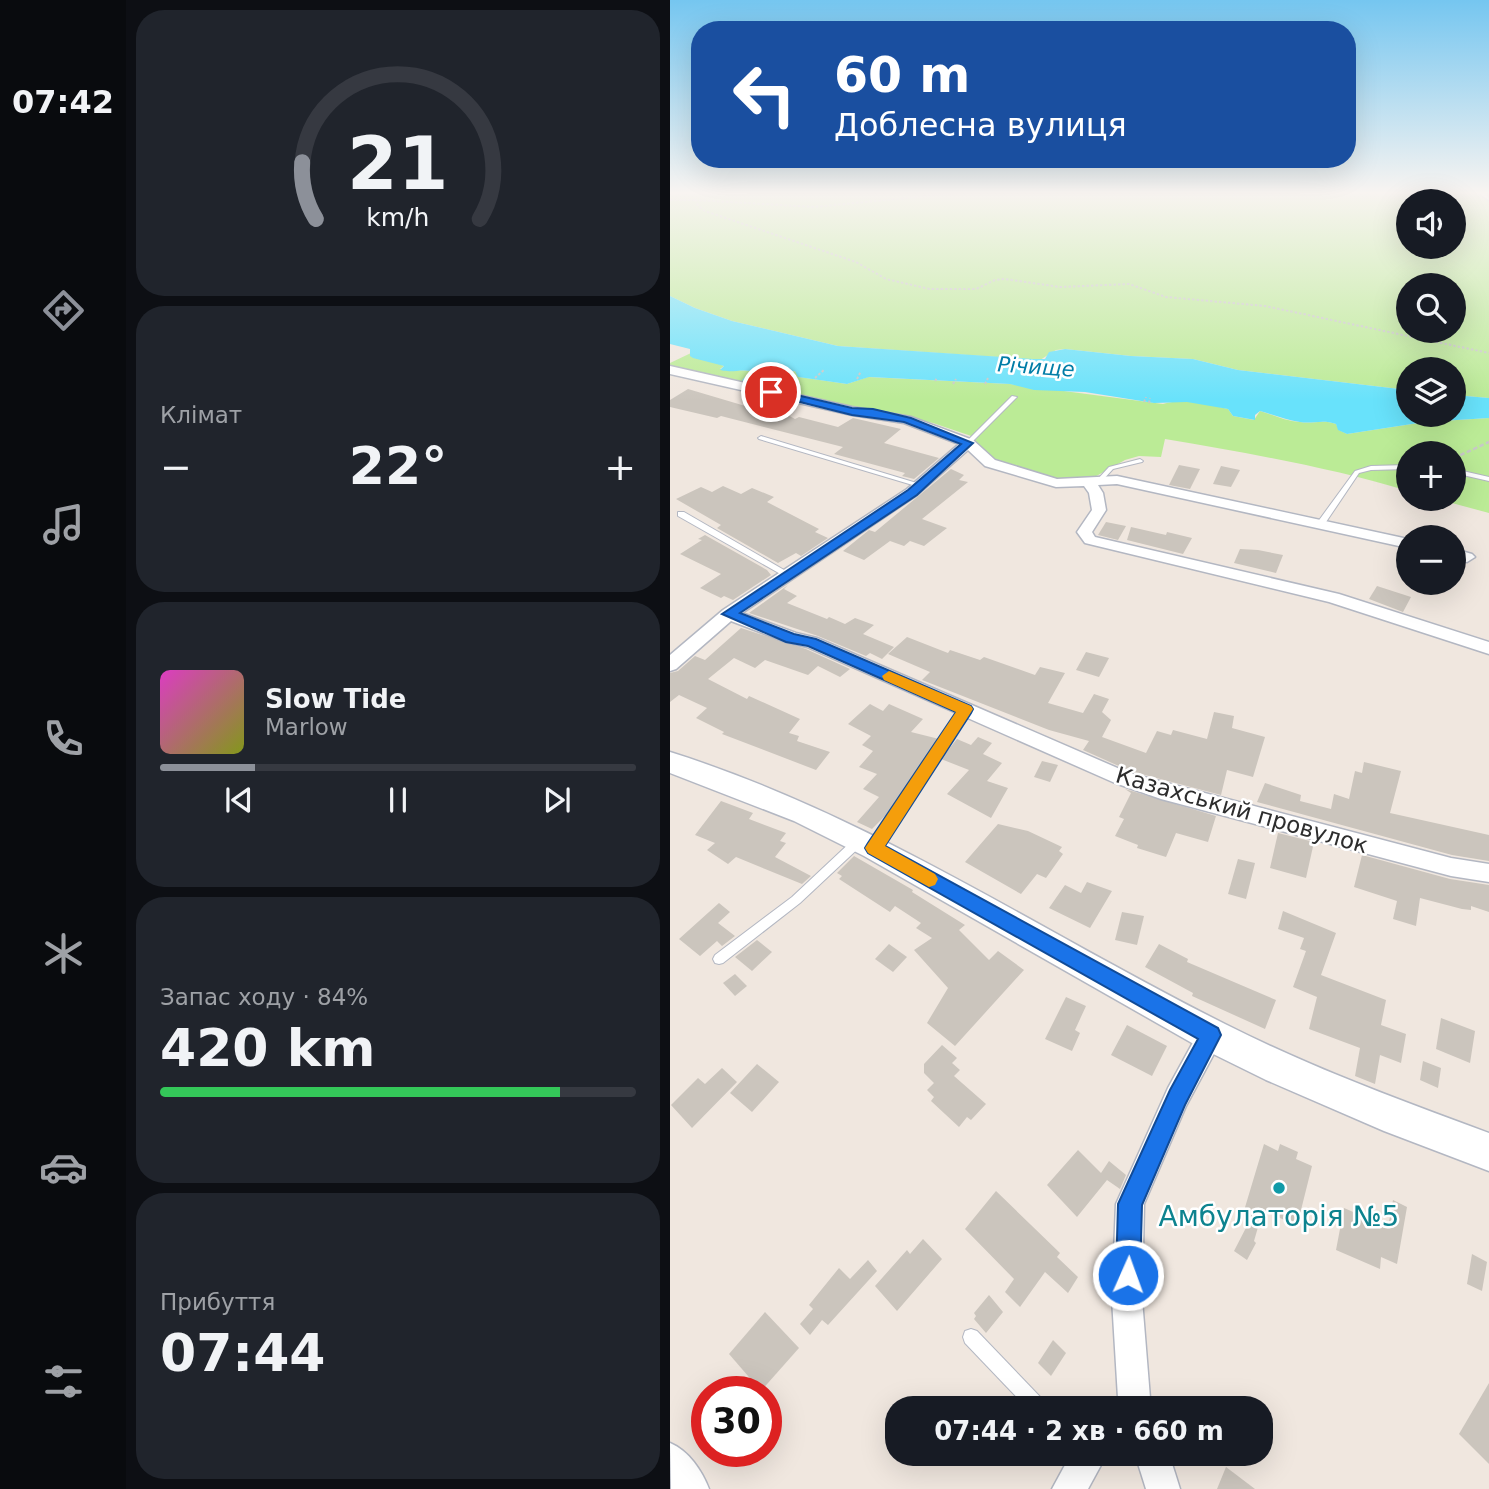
<!DOCTYPE html>
<html lang="uk">
<head>
<meta charset="utf-8">
<style>
  :root { --surface:#171b24; --page:#20242c; --text:#f1f3f6; --muted:#9ea1a6; --line:#363941; --accent:#8c9099 }
  body { margin:0; font-family:"DejaVu Sans",sans-serif; background:var(--page); color:var(--text); height:100vh; display:flex; flex-direction:column; font-size:26px; white-space:nowrap }
  * { box-sizing:border-box; margin:0 }
  p { font-size:23px; color:var(--muted) }
  .icon { flex:none; width:38px; height:38px; fill:none; stroke:currentColor; stroke-width:2; stroke-linecap:round; stroke-linejoin:round }
  .map { position:relative; flex:1; overflow:hidden }
  .panel { display:flex; flex-direction:column; gap:10px; padding:10px; background:#0d0f14; width:544px }
  .panel>* { flex:none }
  .guide { position:absolute; left:21px; top:21px; width:665px; height:147px; border-radius:28px; box-shadow:0 7px 28px #0002; background:#1a4fa0; color:#fff; overflow:hidden }
  .fabs { position:absolute; left:726px; top:189px; display:grid; gap:14px }
  .fabs a { display:grid; place-items:center; width:70px; height:70px; border-radius:50%; background:var(--surface); box-shadow:0 7px 28px #0002; font-size:35px }
  .speed { position:absolute; left:21px; top:1376px; display:flex; gap:14px; font-size:35px; font-weight:700; text-align:center }
  .speed>* { display:grid; place-content:center; width:91px; height:91px; border-radius:50%; background:var(--surface); box-shadow:0 7px 28px #0002; line-height:1 }
  .speed .limit { border:10px solid #d22; background:#fff; color:#111 }
  .pin { position:absolute; display:grid; place-items:center; width:60px; height:60px; color:#fff; margin:-30px; border:4px solid #fff; border-radius:50%; box-shadow:0 2px 7px #0007 }
  .me { position:absolute; width:77px; margin:-38px; rotate:2deg; stroke-linejoin:round; filter:drop-shadow(0 0 5px #0008) }
  .turn { display:flex; align-items:center; gap:24px; height:147px; padding:0 28px; font-size:32px }
  .turn .icon { width:91px; height:91px; stroke-width:2.5 }
  .turn b { display:block; font-size:49px; line-height:60px }
  .big { font-size:52px; font-weight:800; line-height:1.1 }
  .panel .card { flex:1; display:flex; flex-direction:column; justify-content:center; gap:10px; min-width:0; padding:0 24px; border-radius:28px; background:var(--page) }
  .panel .dial { align-items:center; gap:0 }
  .dial svg { height:182px; overflow:visible; fill:none; stroke:var(--line); stroke-width:7; stroke-linecap:round; text-anchor:middle }
  .dial text { fill:var(--text); stroke:none }
  .song { display:flex; align-items:center; gap:21px }
  .cover { width:84px; height:84px; border-radius:10px; background:linear-gradient(135deg,hsl(310 70% 55%),hsl(70 70% 35%)) }
  .played { height:7px; border-radius:4px; background:linear-gradient(90deg,var(--accent) 20%,var(--line) 20%) }
  .keys { display:flex; justify-content:space-around; direction:ltr }
  .heat { display:flex; justify-content:space-between; align-items:center; font-size:38px; direction:ltr }
  .charge { height:10px; border-radius:5px; background:linear-gradient(90deg,#34c759 84%,var(--line) 0) }
  .trip { position:absolute; left:215px; top:1396px; width:388px; height:70px; border-radius:28px; background:var(--surface); box-shadow:0 7px 28px #0002; font-weight:800; line-height:70px; text-align:center }
  main { display:flex; flex:1; min-height:0 }
  .menu { display:flex; flex-direction:column; width:126px; justify-content:space-around; align-items:center; background:#090b0e; color:var(--muted) }
  .menu .icon { width:49px; height:49px }
  .menu .active { color:var(--accent) }
  .menu b { font-size:32px; color:var(--text) }
  .map>svg:first-child { display:block }
  .green { fill:#bbeb96; fill-rule:evenodd }
  .water { fill:#68e2fb }
  .building { fill:#cbc5bd }
  .lines { fill:none; stroke-linecap:round; stroke-linejoin:round }
  .lane-casing { stroke:#b3b7c2; stroke-width:2 }
  .street-casing { stroke:#b3b7c2; stroke-width:3 }
  .secondary-casing { stroke:#b3b7c2; stroke-width:3 }
  .path-far1 { stroke:#c8c8c8; stroke-width:2; stroke-dasharray:2.5 2; stroke-linecap:butt }
  .path { stroke:#c8c8c8; stroke-width:2.5; stroke-dasharray:4.5 2.5; stroke-linecap:butt }
  .lane { fill:#fff; fill-rule:evenodd }
  .street { fill:#fff; fill-rule:evenodd }
  .secondary { fill:#fff; fill-rule:evenodd }
  .route { fill:#1a73e8; stroke:#114b97; stroke-width:2 }
  .slow { fill:#f59e0b }
  .culture-dot { fill:#0f9aa8; stroke:#fff; stroke-width:2.5 }
  .labels { text-anchor:middle; stroke-width:5; stroke-linejoin:round; paint-order:stroke }
  .far-water-label { font-size:21px; font-style:italic; fill:#017da7; stroke:#fff }
  .street-label { font-size:23px; fill:#2d2d2d; stroke:#fff }
  .near-culture-label { font-size:28px; fill:#0d838f; stroke:#fff }
</style>
</head>
<body>
<main>
<nav class="menu">
<b>07:42</b>
<svg class="icon active" aria-label="directions" viewBox="0 0 24 24"><path d="M12 3l9 9-9 9-9-9zM9 14v-3h6M13 9l2 2-2 2"/></svg>
<svg class="icon" aria-label="music" viewBox="0 0 24 24"><path d="M9 18V5l10-2v13"/><circle cx="6" cy="18" r="3"/><circle cx="16" cy="16" r="3"/></svg>
<svg class="icon" aria-label="phone" viewBox="0 0 24 24"><path d="M5 4h4l2 5-3 2q2 4 5 5l2-3 5 2v4C11 20 4 13 5 4z"/></svg>
<svg class="icon" aria-label="climate" viewBox="0 0 24 24"><path d="M12 3v18M4 7l16 10M4 17L20 7"/></svg>
<svg class="icon" aria-label="car" viewBox="0 0 24 24"><path d="M5 17H2v-5l4-1 3-4h7l3 4 3 1v5h-3M9 17h6M6 11h13"/><circle cx="7" cy="17" r="2"/><circle cx="17" cy="17" r="2"/></svg>
<svg class="icon" aria-label="filters" viewBox="0 0 24 24"><path d="M4 7h16M4 17h16"/><circle cx="9" cy="7" r="2"/><circle cx="15" cy="17" r="2"/></svg>
</nav>
<section class="panel">
<div class="card dial"><svg viewBox="0 0 100 80">
<path d="M14 69A42 42 0 1 1 86 69"/>
<path d="M14 69A42 42 0 0 1 8 44" stroke="#8c9099"/>
<text x="50" y="56" font-size="32" font-weight="700">21</text>
<text x="50" y="72" font-size="11">km/h</text>
</svg></div>
<div class="card"><p>Клімат</p>
<div class="heat"><a>−</a><b class="big">22°</b><a>+</a></div>
</div>
<div class="card">
<div class="song"><i class="cover"></i><div><b>Slow Tide</b><p>Marlow</p></div></div>
<div class="played"></div>
<div class="keys"><svg class="icon" aria-label="previous" viewBox="0 0 24 24"><path d="M18 5L8 12l10 7zM5 5v14"/></svg><svg class="icon" aria-label="pause" viewBox="0 0 24 24"><path d="M8 5v14M16 5v14"/></svg><svg class="icon" aria-label="next" viewBox="0 0 24 24"><path d="M6 5l10 7-10 7zM19 5v14"/></svg></div>
</div>
<div class="card"><p>Запас ходу · 84%</p><b class="big">420 km</b><div class="charge"></div></div>
<div class="card"><p>Прибуття</p><b class="big">07:44</b></div>
</section>
<div class="map">
<svg width="819" height="1489" viewBox="0 0 819 1489">
  <rect width="100%" height="100%" fill="#f0e7df"/>
  <g class="green">
    <path d="M167,192h652v206l-35,-3v-26h-46v21l-170,-20 -45,-11 -62,-3 -66,-7 -9,1 -16,10 -202,-14 -106,-25 -37,-13 -25,-12v-101zM738,201h46v46h-46zM738,285h46v46h-46z"/>
    <path d="M21,353l33,13 -4,3 32,2 -10,9 7,2 15,-7 32,-4 3,6 48,7 21,-7 142,7 153,20c21,-6 44,0 65,5l5,7 21,4 6,-9c14,4 25,10 40,11 13,2 23,-3 36,2l3,6 8,4 78,-12 64,-4v95l-52,-14h17v-46h-46v38c-79,-24 -161,-38 -243,-52l-4,18 -22,-1 -14,4 -34,19 -33,1 -62,-18 -24,-19 5,-5 -44,-15 -86,-18 -7,7 -170,-40v-9z"/>
  </g>
  <path class="water" d="M0,296l25,12 37,13 106,25 195,13h12l4,-7 16,-3 66,7 62,3 45,11 170,20v25h46v-20l35,3v20l-64,4 -78,12 -9,-4 -2,-6c-13,-5 -23,0 -36,-2 -15,-2 -26,-7 -40,-11l-5,4v5l-22,-4 -5,-7 -41,-7 -33,1 -69,-11 -51,-2 -24,-6 -141,-7 -22,7 -49,-7 -3,-6 -26,3 -25,8 -2,-2 10,-9c-12,-2 -21,2 -32,-1l4,-4 -31,-8 -3,-2v-7l-20,-5z"/>
  <g class="building">
    <polygon points="18,389 82,408 91,405 104,417 114,413 125,419 129,417 168,427 183,418 231,429 214,443 269,458 244,479 232,476 235,473 164,454 173,447 51,416 47,418 0,407 0,400"/>
    <polygon points="509,465 530,469 520,489 499,485"/>
    <polygon points="551,466 570,470 561,487 543,484"/>
    <polygon points="281,469 294,475 289,480 298,482 252,519 277,528 254,546 240,541 234,546 220,541 194,560 173,551 199,530 205,532"/>
    <polygon points="53,486 71,494 82,488 104,497 97,502 149,529 145,532 158,538 131,556 126,553 108,563 47,528 51,525 6,499 31,487 42,492"/>
    <polygon points="436,522 456,526 448,540 428,535"/>
    <polygon points="461,527 496,535 497,532 522,538 513,554 457,540"/>
    <polygon points="35,535 97,570 101,575 63,600 54,596 51,598 30,588 51,574 10,554 32,540 28,539"/>
    <polygon points="570,549 588,550 613,555 606,573 564,563"/>
    <polygon points="118,585 114,589 127,596 117,603 157,619 159,617 175,624 185,618 204,625 193,634 224,647 212,659 200,653 196,656 148,636 79,613"/>
    <polygon points="707,586 741,597 733,612 699,599"/>
    <polygon points="71,628 136,649 180,669 170,677 148,666 138,675 95,660 85,668 64,658 38,679 77,699 79,696 130,719 119,733 129,736 127,741 160,752 146,770 52,734 54,732 26,718 37,708 9,695 0,702 0,673 8,671 25,656 35,660"/>
    <polygon points="237,637 278,653 280,650 310,660 314,657 365,675 370,667 395,673 378,703 413,713 424,694 439,699 432,712 441,720 432,737 476,753 487,731 501,735 503,730 537,739 544,712 564,716 562,728 595,737 583,777 557,770 551,795 460,771 413,750 419,741 379,730 252,680 260,672 218,654"/>
    <polygon points="416,652 439,658 429,677 406,670"/>
    <polygon points="200,704 213,711 219,704 253,719 241,732 269,739 221,810 202,829 187,822 209,797 193,789 207,774 189,767 203,751 192,745 201,736 178,724"/>
    <polygon points="308,737 322,743 313,754 332,763 317,781 338,788 321,818 277,794 299,770 271,759 287,739 301,745"/>
    <polygon points="372,761 388,765 380,782 364,777"/>
    <polygon points="694,762 731,771 720,813 819,835 819,861 782,855 587,802 595,783 631,795 630,801 661,809 664,794 679,799 685,771 692,773"/>
    <polygon points="455,789 546,816 538,842 506,833 496,857 467,848 468,845 445,836 454,819 449,817 461,793"/>
    <polygon points="51,801 83,813 79,819 116,833 110,841 116,843 105,857 141,876 132,884 66,857 58,864 37,850 45,843 25,835"/>
    <polygon points="328,824 358,831 392,847 389,851 393,854 376,878 367,874 351,894 295,862"/>
    <polygon points="608,833 644,842 636,878 600,868"/>
    <polygon points="692,855 780,879 819,885 819,912 801,906 801,910 792,909 750,898 746,926 723,919 727,901 684,887"/>
    <polygon points="184,856 243,890 242,892 295,925 289,930 319,960 328,951 354,970 285,1046 257,1023 278,988 244,950 262,938 246,928 251,923 225,906 220,912 169,879 172,876 167,873"/>
    <polygon points="568,859 585,863 576,899 558,894"/>
    <polygon points="417,882 442,891 420,928 379,908 395,885 411,893"/>
    <polygon points="49,903 60,912 48,923 65,936 52,946 47,941 30,956 9,939"/>
    <polygon points="613,911 666,933 651,975 716,1000 711,1025 736,1034 731,1063 710,1055 705,1084 685,1076 690,1048 639,1029 647,997 623,987 636,951 630,949 634,938 608,929"/>
    <polygon points="452,912 474,916 467,945 445,940"/>
    <polygon points="87,940 102,952 82,971 65,957"/>
    <polygon points="219,944 237,957 223,972 205,959"/>
    <polygon points="489,944 518,959 517,962 606,1000 595,1029 522,996 523,993 475,967"/>
    <polygon points="65,974 77,986 65,996 53,983"/>
    <polygon points="396,997 416,1006 405,1030 410,1033 402,1051 375,1039"/>
    <polygon points="771,1018 805,1031 800,1063 766,1049"/>
    <polygon points="457,1025 497,1046 482,1076 441,1055"/>
    <polygon points="272,1045 287,1058 282,1063 290,1070 284,1076 316,1104 301,1120 297,1117 289,1127 261,1101 264,1097 257,1090 264,1083 254,1073 254,1064"/>
    <polygon points="753,1061 771,1068 768,1088 750,1080"/>
    <polygon points="87,1064 109,1082 82,1112 60,1093"/>
    <polygon points="52,1068 67,1082 22,1128 1,1105 28,1078 35,1084"/>
    <polygon points="594,1144 608,1151 610,1144 628,1152 626,1159 642,1166 627,1226 593,1210 584,1241 586,1243 577,1260 564,1251 581,1218 573,1214"/>
    <polygon points="408,1150 431,1173 439,1161 456,1175 450,1189 437,1180 407,1217 377,1185"/>
    <polygon points="326,1191 390,1253 387,1257 408,1277 398,1293 375,1272 350,1307 335,1292 344,1279 295,1229"/>
    <polygon points="723,1200 737,1207 727,1264 711,1257 710,1269 666,1250 674,1208 718,1227"/>
    <polygon points="253,1239 272,1259 227,1311 205,1286 237,1250 240,1254"/>
    <polygon points="802,1254 817,1262 812,1291 797,1284"/>
    <polygon points="198,1260 207,1271 158,1325 152,1320 140,1335 130,1324 143,1309 139,1305 169,1268 180,1279"/>
    <polygon points="319,1295 333,1312 316,1333 304,1319 306,1316 304,1313"/>
    <polygon points="95,1312 129,1348 91,1391 59,1354"/>
    <polygon points="383,1340 396,1353 381,1376 368,1363"/>
    <polygon points="819,1383 819,1464 789,1434"/>
    <polygon points="556,1467 585,1489 547,1489"/>
  </g>
  <g class="lines">
    <g class="lane-casing">
      <g id="lane">
        <polygon points="342,396 347,397 300,444 296,444 296,442"/>
        <polygon points="91,436 250,484 251,485 246,486 89,439 88,438"/>
        <polygon points="470,459 473,461 472,462 443,469 431,482 426,481 439,467"/>
        <polygon points="738,465 738,469 701,470 689,473 654,525 651,525 647,523 685,471 701,466"/>
        <polygon points="784,469 819,477 819,481 784,473"/>
        <polygon points="8,512 14,512 121,574 120,576 114,576 8,516"/>
        <polygon points="296,707 301,710 299,712 208,851 204,852 200,851 199,848 200,845 293,708"/>
        <polygon points="189,837 193,838 194,841 193,844 130,903 53,963 49,964 45,963 43,959 45,955 122,897 185,838"/>
        <polygon points="301,1329 307,1331 376,1403 378,1409 358,1409 295,1343 293,1337 295,1331"/>
      </g>
    </g>
    <g class="street-casing">
      <g id="street">
        <polygon points="807,192 816,192 819,200"/>
        <polygon points="0,366 182,407 241,417 303,440 325,460 387,479 447,476 738,539 738,548 447,484 428,485 433,493 436,510 422,532 425,537 669,594 819,642 819,654 659,602 415,543 407,532 422,510 419,493 414,486 386,487 315,466 298,450 247,495 72,613 126,633 147,638 459,773 781,858 819,864 819,882 781,876 491,799 445,783 137,647 116,642 61,621 6,669 0,671 0,655 53,610 237,489 289,444 234,423 182,415 0,374"/>
        <polygon points="784,549 802,554 805,557 797,562 784,559"/>
        <polygon points="541,1023 550,1026 554,1035 516,1106 474,1204 472,1299 480,1398 484,1409 452,1409 448,1398 442,1299 446,1204 498,1088 532,1026"/>
        <path d="M0,1443c19,8 32,28 39,46h-38z"/>
        <polygon points="401,1454 437,1454 418,1489 382,1489"/>
        <polygon points="465,1454 499,1454 510,1489 476,1489"/>
      </g>
    </g>
    <g class="secondary-casing">
      <path id="secondary" d="M0,752c200,63 369,179 555,272 85,43 174,76 264,109v38l-105,-40 -118,-51 -67,-33 -335,-191 -70,-35 -124,-48z"/>
    </g>
    <g class="path-far1">
      <polyline points="296,192 144,207 26,200 28,206 35,211 186,262 216,279 260,289 306,289 325,280 335,279 390,287 459,284 496,297 595,306 819,353"/>
      <polyline points="464,192 504,192"/>
      <polyline points="0,200 26,200"/>
      <polyline points="145,378 154,370"/>
      <polyline points="187,379 191,371"/>
      <polyline points="265,381 267,378"/>
      <polyline points="283,384 286,379"/>
      <polyline points="315,384 318,378"/>
      <polyline points="474,402 476,397"/>
      <polyline points="479,403 480,398"/>
    </g>
    <polyline class="path" points="784,458 819,442"/>
    <use href="#lane" class="lane"/>
    <use href="#street" class="street"/>
    <use href="#secondary" class="secondary"/>
  </g>
  <linearGradient id="sky" x2="0" y2="1"><stop stop-color="#75c6f0"/><stop offset="0.48" stop-color="#f8f4f1"/><stop offset="1" stop-color="#f8f4f1" stop-opacity="0"/></linearGradient>
  <rect width="819" height="401" fill="url(#sky)"/>
  <polygon class="route" points="101,389 182,408 203,409 241,418 303,443 247,495 70,613 124,634 146,639 301,706 303,709 301,713 215,846 548,1028 551,1035 515,1105 472,1205 470,1275 467,1284 458,1288 449,1284 446,1275 448,1204 500,1090 528,1039 198,853 195,848 198,843 286,712 138,646 116,642 52,614 238,490 291,444 234,422 182,415 98,394 96,392"/>
  <polygon class="slow" points="219,671 301,706 303,709 215,846 265,874 268,879 265,885 259,887 198,853 195,848 286,712 214,680 212,676"/>
  <circle class="culture-dot" cx="609" cy="1188" r="7"/>
  <g class="labels">
    <g class="far-water-label">
      <text transform="translate(366 367) rotate(4)" y="7">Річище</text>
    </g>
    <g class="street-label">
      <text transform="translate(572 810) rotate(16)" y="8">Казахський провулок</text>
    </g>
    <g class="near-culture-label">
      <text x="609" y="1226">Амбулаторія №5</text>
    </g>
  </g>
</svg>
<div class="fabs">
<a><svg class="icon" aria-label="sound" viewBox="0 0 24 24"><path d="M4 9h4l5-4v14l-5-4H4zM17 9q2 3 0 6"/></svg></a>
<a><svg class="icon" aria-label="search" viewBox="0 0 24 24"><circle cx="10" cy="10" r="6"/><path d="M15 15l6 6"/></svg></a>
<a><svg class="icon" aria-label="layers" viewBox="0 0 24 24"><path d="M12 4l9 5-9 5-9-5zM3 14l9 5 9-5"/></svg></a>
<a>+</a>
<a>−</a>
</div>
<div class="speed"><div class="limit">30</div></div>
<div class="pin" style="left:101px;top:392px;background:#d93025"><svg class="icon" aria-label="arrive" viewBox="0 0 24 24"><path d="M6 21V4h12l-3 4 3 4H6"/></svg></div>
<svg class="me" style="left:458px;top:1275px" viewBox="-20 -20 40 40"><circle r="17" fill="#1a73e8" stroke="#fff" stroke-width="3"/><path d="M0-11L8 9 0 5-8 9z" fill="#fff"/></svg>
<div class="trip">07:44 · 2 хв · 660 m</div>
<div class="guide">
<div class="turn"><svg class="icon" aria-label="left" viewBox="0 0 24 24"><path d="M17 20v-9H6M10 6l-5 5 5 5"/></svg><div><b>60 m</b>Доблесна вулиця</div></div>
</div>
</div>
</main>
</body>
</html>
